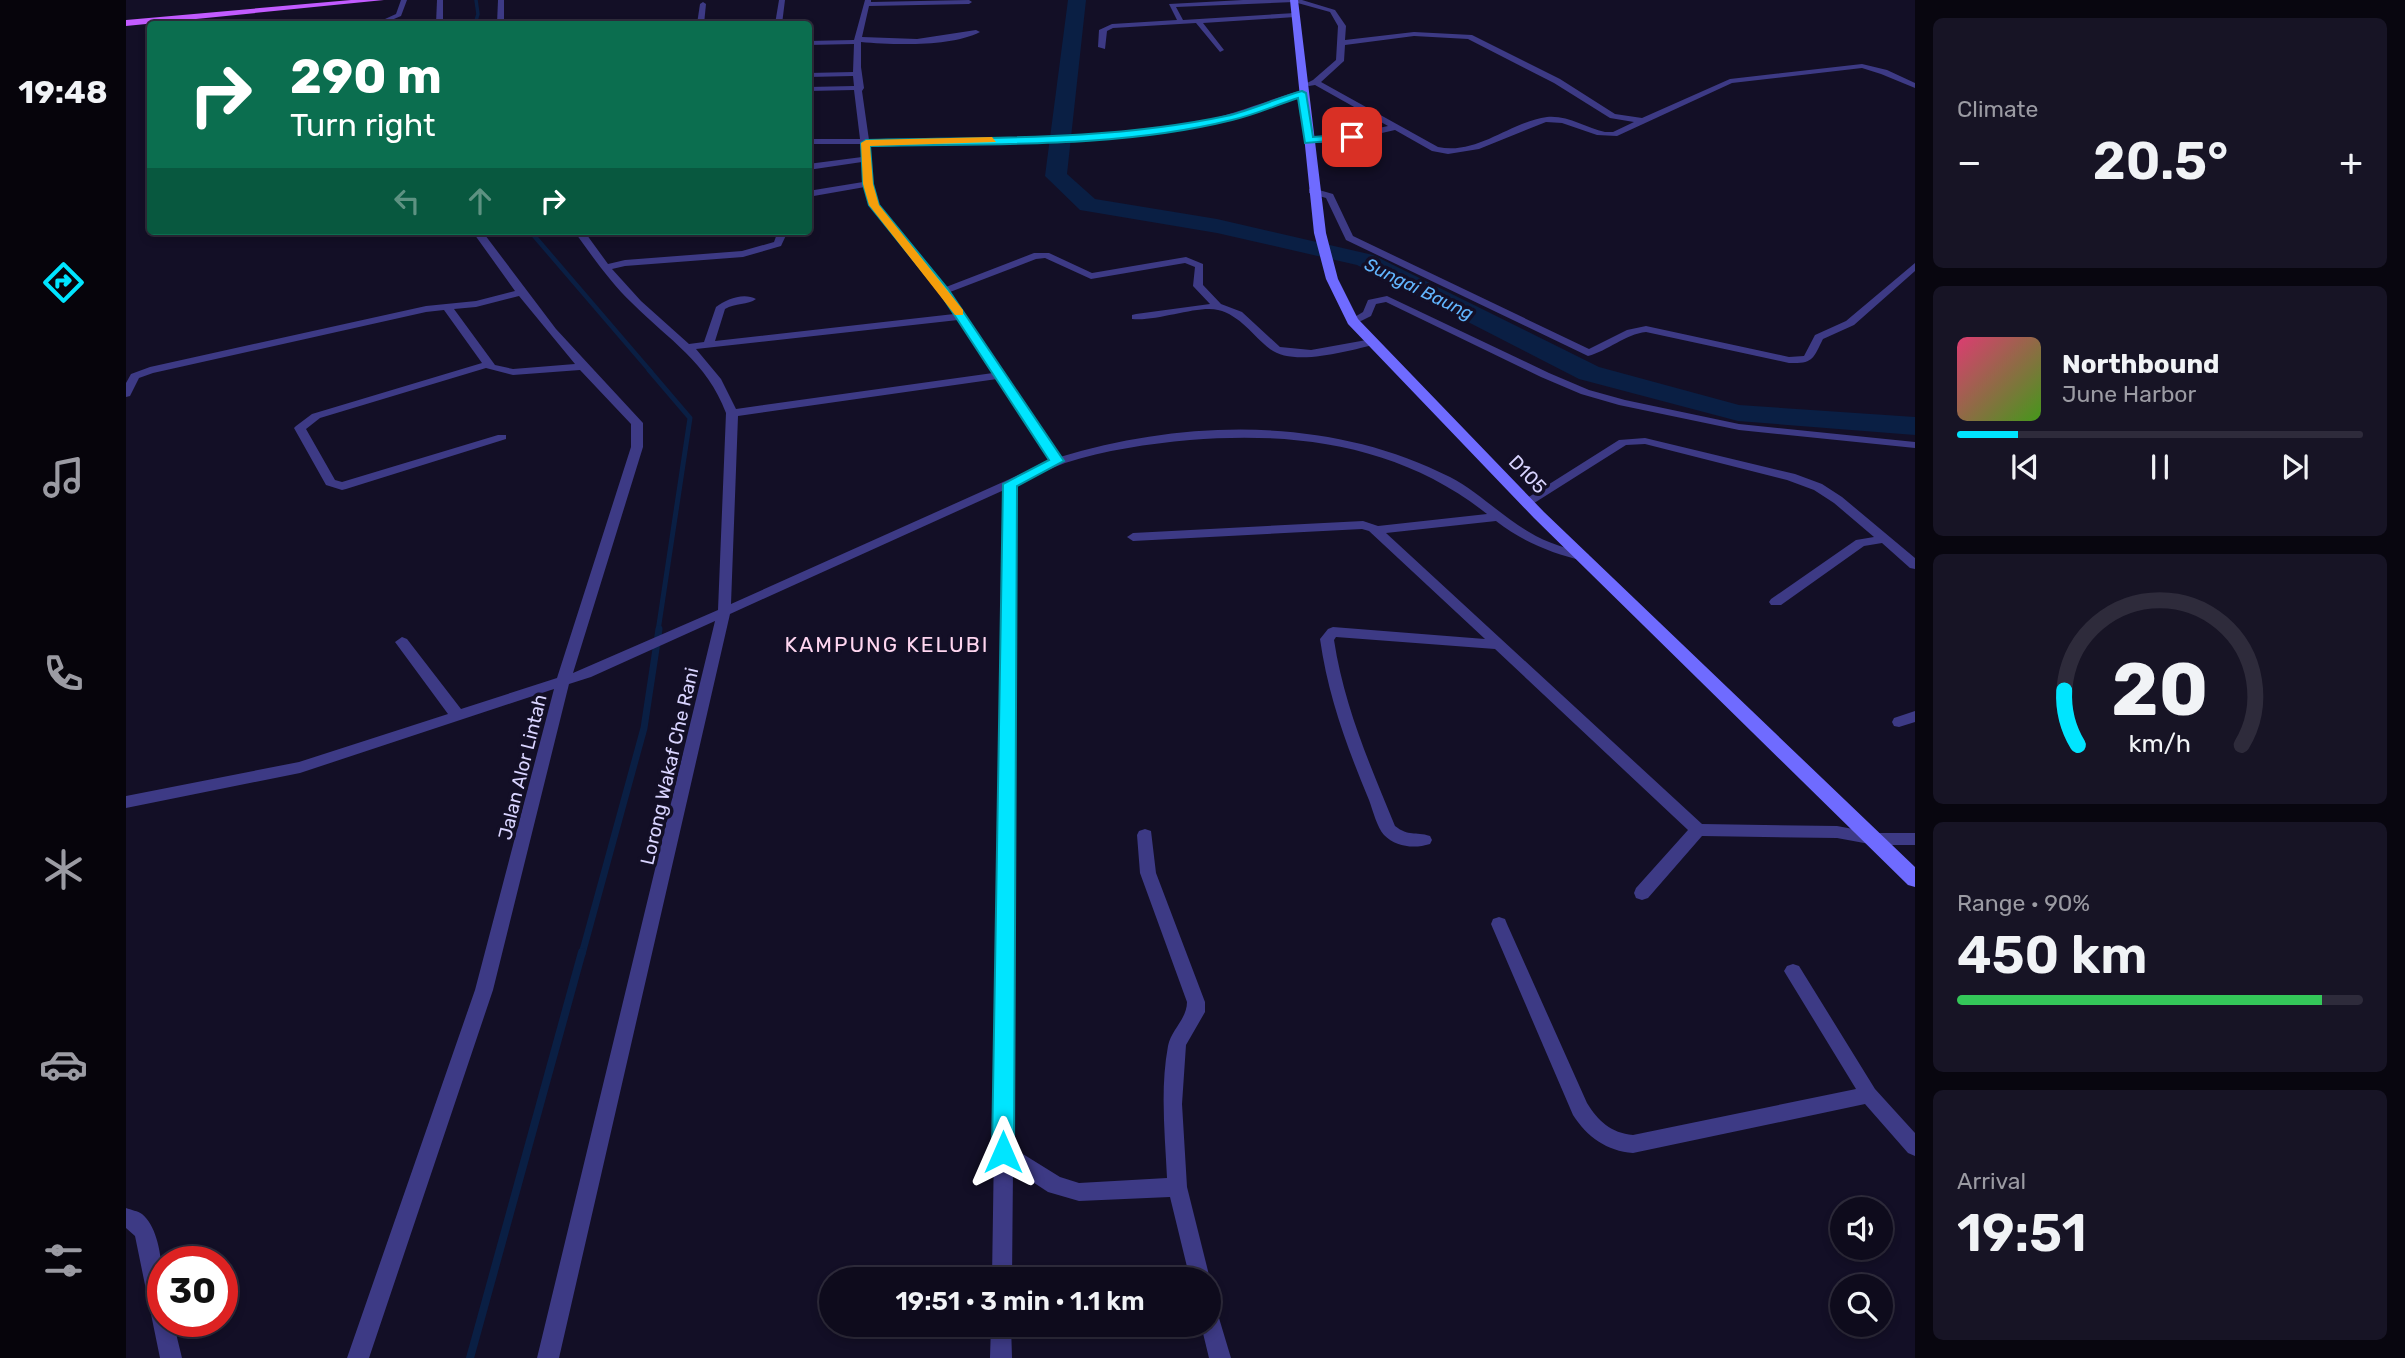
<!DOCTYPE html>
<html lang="en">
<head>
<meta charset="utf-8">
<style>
  :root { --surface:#0e0b1c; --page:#171425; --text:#f1f3f6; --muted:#9b9ba3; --line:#2e2b3b; --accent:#00e5ff }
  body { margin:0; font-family:Rubik,sans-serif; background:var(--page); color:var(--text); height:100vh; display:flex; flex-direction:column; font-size:26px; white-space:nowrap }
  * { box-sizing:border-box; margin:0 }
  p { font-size:23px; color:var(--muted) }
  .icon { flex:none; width:38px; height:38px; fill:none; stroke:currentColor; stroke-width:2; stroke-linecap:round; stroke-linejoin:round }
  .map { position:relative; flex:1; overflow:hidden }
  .details { display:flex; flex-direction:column; gap:18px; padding:18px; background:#08060f; width:490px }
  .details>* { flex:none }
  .guide { position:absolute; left:21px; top:21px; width:665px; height:214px; border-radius:7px; box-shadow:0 4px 10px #0003,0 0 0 2px var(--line); background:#0b6e4f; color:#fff; overflow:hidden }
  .buttons { position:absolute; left:1704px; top:1197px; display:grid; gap:14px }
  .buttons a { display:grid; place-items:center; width:63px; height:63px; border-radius:50%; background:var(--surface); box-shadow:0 4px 10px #0003,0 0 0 2px var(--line); font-size:35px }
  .speed { position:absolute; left:21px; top:1246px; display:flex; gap:14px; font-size:35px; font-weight:700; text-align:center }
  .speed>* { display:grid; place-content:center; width:91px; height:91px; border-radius:50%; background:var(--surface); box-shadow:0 4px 10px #0003,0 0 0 2px var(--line); line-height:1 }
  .speed .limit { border:10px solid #d22; background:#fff; color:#111 }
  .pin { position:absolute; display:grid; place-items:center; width:60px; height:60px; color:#fff; margin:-30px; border-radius:14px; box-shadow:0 4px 10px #0006 }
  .me { position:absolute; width:77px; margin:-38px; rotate:0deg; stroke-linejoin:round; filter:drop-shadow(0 0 5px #0008) }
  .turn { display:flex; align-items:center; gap:24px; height:147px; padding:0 28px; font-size:32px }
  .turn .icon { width:91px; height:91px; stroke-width:2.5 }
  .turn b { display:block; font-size:49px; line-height:60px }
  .lanes { display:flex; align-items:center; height:66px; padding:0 28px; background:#0003; justify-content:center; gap:35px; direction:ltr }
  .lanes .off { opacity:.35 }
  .big { font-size:52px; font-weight:600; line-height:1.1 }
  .details .tile { flex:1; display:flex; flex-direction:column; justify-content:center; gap:10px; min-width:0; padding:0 24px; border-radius:10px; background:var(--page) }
  .details .dial { align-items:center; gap:0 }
  .dial svg { height:182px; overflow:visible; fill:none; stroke:var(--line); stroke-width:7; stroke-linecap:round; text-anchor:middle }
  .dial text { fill:var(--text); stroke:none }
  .song { display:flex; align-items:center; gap:21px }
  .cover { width:84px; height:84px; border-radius:10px; background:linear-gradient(135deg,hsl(340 70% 55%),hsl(100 70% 35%)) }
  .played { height:7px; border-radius:4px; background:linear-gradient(90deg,var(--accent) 15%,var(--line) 15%) }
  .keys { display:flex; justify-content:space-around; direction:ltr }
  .heat { display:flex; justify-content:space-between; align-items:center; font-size:38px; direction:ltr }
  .charge { height:10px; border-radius:5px; background:linear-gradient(90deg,#34c759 90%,var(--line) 0) }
  .trip { position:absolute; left:693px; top:1267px; width:402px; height:70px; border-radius:35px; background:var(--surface); box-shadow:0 4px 10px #0003,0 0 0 2px var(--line); font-weight:600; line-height:70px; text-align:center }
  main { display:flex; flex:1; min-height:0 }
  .menu { display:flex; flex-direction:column; width:126px; justify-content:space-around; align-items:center; background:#06040b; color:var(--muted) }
  .menu .icon { width:49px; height:49px }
  .menu .active { color:var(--accent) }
  .menu b { font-size:32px; color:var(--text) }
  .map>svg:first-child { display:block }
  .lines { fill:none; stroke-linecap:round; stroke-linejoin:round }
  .stream-far4 { stroke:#0a1f44; stroke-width:3.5 }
  .stream-far3 { stroke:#0a1f44; stroke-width:4.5 }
  .stream-far2 { stroke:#0a1f44; stroke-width:5 }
  .stream-far1 { stroke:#0a1f44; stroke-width:7 }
  .stream { stroke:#0a1f44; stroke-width:8 }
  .river { fill:#0a1f44; fill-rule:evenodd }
  .street { fill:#3d3a85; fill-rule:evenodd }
  .secondary { fill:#6f6bff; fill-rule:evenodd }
  .primary { fill:#c25bff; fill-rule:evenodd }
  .route { fill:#00e5ff; stroke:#0095a6; stroke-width:2 }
  .slow { fill:#f59e0b }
  .labels { text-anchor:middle; stroke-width:7; stroke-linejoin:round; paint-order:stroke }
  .far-water-label { font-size:18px; font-style:italic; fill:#62b6ff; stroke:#130f26 }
  .street-label { font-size:19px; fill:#d9d4ff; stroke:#130f26 }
  .neighbourhood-label { font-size:21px; letter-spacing:2px; fill:#ffd6f0; stroke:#130f26 }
</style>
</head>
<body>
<main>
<nav class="menu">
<b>19:48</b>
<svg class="icon active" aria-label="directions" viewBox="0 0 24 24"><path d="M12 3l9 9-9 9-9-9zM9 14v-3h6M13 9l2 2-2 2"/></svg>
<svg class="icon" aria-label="music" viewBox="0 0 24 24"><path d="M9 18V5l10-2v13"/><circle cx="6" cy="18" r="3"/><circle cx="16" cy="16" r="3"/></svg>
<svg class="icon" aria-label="phone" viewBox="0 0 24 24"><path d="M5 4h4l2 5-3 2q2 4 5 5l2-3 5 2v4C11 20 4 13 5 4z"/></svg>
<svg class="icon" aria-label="climate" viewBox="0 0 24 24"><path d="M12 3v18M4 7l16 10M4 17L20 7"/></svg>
<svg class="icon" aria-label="car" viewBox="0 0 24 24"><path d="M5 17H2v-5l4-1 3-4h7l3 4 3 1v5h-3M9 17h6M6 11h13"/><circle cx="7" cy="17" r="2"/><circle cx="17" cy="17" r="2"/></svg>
<svg class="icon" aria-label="filters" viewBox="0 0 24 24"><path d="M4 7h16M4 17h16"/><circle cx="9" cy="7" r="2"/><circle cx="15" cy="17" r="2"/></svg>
</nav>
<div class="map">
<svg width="1789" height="1358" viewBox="0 0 1789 1358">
  <rect width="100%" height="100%" fill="#130f26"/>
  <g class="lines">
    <polyline class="stream-far4" points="349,24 352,14 350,0"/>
    <polyline class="stream-far3" points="404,231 525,372"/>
    <polyline class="stream-far2" points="523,370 564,418 532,631"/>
    <polyline class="stream-far1" points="456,954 518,728 533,629"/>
    <polyline class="stream" points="344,1358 456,952"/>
    <polygon class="river" points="942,0 960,0 941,174 969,199 1091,219 1247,255 1473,367 1613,405 1789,417 1789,435 1612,421 1453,379 1231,265 1091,233 954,210 919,176"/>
    <g class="street">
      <polygon points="275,0 281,0 275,16 256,24 248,24 270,14"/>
      <polygon points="311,0 317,0 317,24 310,24"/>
      <polygon points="372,0 378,0 378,24 371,24"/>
      <polygon points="653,0 659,0 656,24 649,24"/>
      <path d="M739,0h6v2l98,-2 3,2 -3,2 -100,2 -7,31 55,2 59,-9 4,2c-29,15 -86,13 -119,10v25l3,21 -2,3 7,49c109,-2 221,4 328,-18 35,-7 68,-21 102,-31l7,2c-13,7 -31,10 -45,15 -125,43 -262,35 -392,37l3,39 6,21 68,82 88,-34h15l43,20 94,-16 17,7v21l18,19 21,8 38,35 31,3 61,-11 5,3 -1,2c-27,7 -83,23 -106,5 -17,-13 -30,-34 -52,-39 -20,-5 -62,12 -86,9v-4l4,-1 74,-10 -17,-18 2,-19 -10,-4 -94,16 -46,-21 -9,1 -86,33 110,165c127,-38 270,-41 390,20 29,15 51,39 79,55 18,11 39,17 59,22l2,3 -6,4c-33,-8 -61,-19 -88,-40l-110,12 316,291 135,2 38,7h40v12h-40l-38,-7 -135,-2 -54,62 -6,2 -6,-2 -2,-5 2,-5 52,-58 -193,-181 -159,-12 -2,3c10,66 36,125 61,186 14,11 20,5 35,10l2,4 -2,4c-16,5 -34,3 -46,-9 -7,-8 -11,-24 -15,-35 -22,-53 -41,-104 -49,-161l8,-10 5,-2 152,12 -116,-108 -7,-2 -229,12 -6,-4 6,-4 230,-12 15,5 109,-12c-85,-68 -190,-83 -297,-74 -42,4 -85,10 -125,23 -17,6 -33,15 -49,22l-3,663 47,29 19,6 88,-5c-2,-43 -7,-89 1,-132 3,-16 19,-27 19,-44l-47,-129 -3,-38 2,-4 6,-2 6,2 5,42 49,129v10l-19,33 -4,59 5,83 23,92 -1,2v-2h-19l-20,-82 -91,4 -31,-9 -35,-23 -1,110h-20l12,-789 -274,124 -171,744h-22l178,-737 -124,56 -22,7 -76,306 -124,368h-22l128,-368 79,-301 -254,84 -174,35v-12l173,-34 149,-48 -53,-72 7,-5 5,2 54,70 96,-31 74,-231v-23l-51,-54 -67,5 -27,-7 -166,50 -14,11 29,51 7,2 156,-47h8v4l-160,50 -4,1 -16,-5 -32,-57 2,-2 16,-12 170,-51 -38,-53 -18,2 -273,61 -14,5 -9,18 -4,1v-14l5,-9 19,-7 276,-61 50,-5 39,-10 -43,-60h10l74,98 87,94v24l-70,226 145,-63 8,-197c-19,-51 -57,-73 -94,-110 -22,-21 -40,-47 -58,-72h10l24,33 17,-4 117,-9 32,-9 4,-11h10l-7,15 -38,11 -118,9 -13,3 29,32 48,43 15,-2 12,-35c10,-8 28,-15 40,-8 -8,6 -21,4 -31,10l-10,32 239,-27 -14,-21 -69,-86 -6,-20 -57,10v-6l55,-9 -1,-20 -54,8v-6l54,-7 -2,-13h-52v-5h52l-6,-49 -46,1v-4l46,-1 -1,-10 -45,1v-4l45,-1 1,-28 -46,1v-4l46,-1zM393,296l56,68 -62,5 -18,-4 -41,-56 22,-2zM832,320l35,53 -257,36 -15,-30 -25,-30zM871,379l53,82 -319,143 7,-188z"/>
      <path d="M1117,0h59l33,10 11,16 -1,14 69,-8 58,3 88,44 55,35 27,4 88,-39 132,-15 25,6 28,13v5l-34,-14 -19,-6 -130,15 -115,53 -20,-1 -35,-12 -16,-1 -67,27 -31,5 -16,-3 -37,-21 -57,13h-32l-1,-2 4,-3 29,-1 50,-11 -73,-41 -6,1 -4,-2 8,-4 23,-20 2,-34 -8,-14 -36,-10 -118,5 7,13 112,-7 4,2 -4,2 -92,6 21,27 -4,2 -24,-29 -83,5 -6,3 -2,18 -7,-2 1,-17 13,-6 65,-4 -8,-16zM1288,36l54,3 86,44 56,35 24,4 -21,10h-8c-19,-4 -37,-17 -58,-15 -38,5 -69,38 -109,30l-117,-65 23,-21 1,-16z"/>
      <polygon points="577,2 580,4 578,24 571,24 574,4"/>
      <path d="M1186,188l21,6 20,42 236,113 38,-19 19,-4 143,31 15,-1 11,-21 31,-14 69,-58v8l-61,54 -31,14c-10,20 -10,25 -34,24l-143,-31c-21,2 -38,19 -58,24l-242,-116 -20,-42 -17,-5v-4z"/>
      <polygon points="1261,296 1423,373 1463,390 1499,400 1613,424 1789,442 1789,448 1613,430 1493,405 1455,394 1415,377 1260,302 1250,304 1245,316 1231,323 1222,321 1237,312 1242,300"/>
      <polygon points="1519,438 1669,474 1696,484 1716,497 1789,558 1789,569 1784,568 1756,543 1738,546 1655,605 1645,605 1643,602 1645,599 1730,540 1748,537 1708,503 1688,490 1661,480 1519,444 1500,445 1405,505 1397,505 1395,502 1493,440"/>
      <polygon points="1789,711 1789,722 1773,727 1768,726 1766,722 1768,718"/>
      <path d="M1373,917l6,2 2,5 80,179c11,18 24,30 46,32l223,-46 -69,-113 -3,-5 3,-5 6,-2 6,2 76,123 40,44v23l-7,-3 -43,-49 -232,49c-26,-2 -46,-16 -60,-38l-82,-191 2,-5z"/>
      <path d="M0,1208c5,2 12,3 16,6 24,20 21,79 21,107h10l9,37h-22l-25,-122 -9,-8z"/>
      <polygon points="1083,1305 1090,1308 1105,1358 1083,1358 1075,1325 1083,1325"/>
      <polygon points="865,1325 885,1325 886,1358 864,1358"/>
    </g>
    <polygon class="secondary" points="1164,0 1172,0 1200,233 1212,279 1232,319 1418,512 1789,867 1789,887 1782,885 1408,518 1222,324 1200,279 1188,233"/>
    <polygon class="primary" points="225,0 258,0 0,26 0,20"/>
  </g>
  <path class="route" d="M1176,91l4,2 7,44 39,-3 4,5 -51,4 -7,-45c-22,7 -43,17 -66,22 -117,29 -242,23 -362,26l3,38 6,21 69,84 116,172 -47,25 -3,666 -3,7 -8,3 -8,-3 -3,-7 11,-668 46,-24 -109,-167 -71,-88 -6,-21 -2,-41 5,-3c120,-3 242,1 360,-24 26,-6 51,-18 76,-25z"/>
  <polygon class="slow" points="866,137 870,142 744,146 747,184 753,205 837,310 837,315 829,315 743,205 737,184 735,143 740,140"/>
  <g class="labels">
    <g class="far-water-label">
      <text transform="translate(1293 289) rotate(26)" y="6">Sungai Baung</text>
    </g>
    <g class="street-label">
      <text transform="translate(1402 474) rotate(46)" y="7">D105</text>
      <text transform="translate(543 766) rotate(-77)" y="7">Lorong Wakaf Che Rani</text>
      <text transform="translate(396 767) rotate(-76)" y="7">Jalan Alor Lintah</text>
    </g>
    <g class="neighbourhood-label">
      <text x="761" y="652">KAMPUNG KELUBI</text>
    </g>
  </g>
</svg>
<div class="buttons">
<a><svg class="icon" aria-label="sound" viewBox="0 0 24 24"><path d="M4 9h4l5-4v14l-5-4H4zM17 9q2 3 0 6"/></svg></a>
<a><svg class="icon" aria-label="search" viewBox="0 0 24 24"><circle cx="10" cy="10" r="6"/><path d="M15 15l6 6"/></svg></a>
</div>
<div class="speed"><div class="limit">30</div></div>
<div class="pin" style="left:1226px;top:137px;background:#d93025"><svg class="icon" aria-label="arrive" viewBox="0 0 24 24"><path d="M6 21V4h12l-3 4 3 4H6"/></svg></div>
<svg class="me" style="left:877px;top:1152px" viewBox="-20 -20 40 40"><path d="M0-17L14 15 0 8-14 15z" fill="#00e5ff" stroke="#fff" stroke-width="4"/></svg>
<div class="trip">19:51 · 3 min · 1.1 km</div>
<div class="guide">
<div class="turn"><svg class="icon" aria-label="right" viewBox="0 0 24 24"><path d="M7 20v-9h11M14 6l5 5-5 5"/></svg><div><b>290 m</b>Turn right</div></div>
<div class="lanes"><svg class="icon off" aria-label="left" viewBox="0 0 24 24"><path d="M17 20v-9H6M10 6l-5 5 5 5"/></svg><svg class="icon off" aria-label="ahead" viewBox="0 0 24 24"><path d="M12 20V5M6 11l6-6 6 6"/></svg><svg class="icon" aria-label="right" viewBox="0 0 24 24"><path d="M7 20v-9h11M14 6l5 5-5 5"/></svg></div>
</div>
</div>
<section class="details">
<div class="tile"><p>Climate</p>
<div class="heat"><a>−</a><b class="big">20.5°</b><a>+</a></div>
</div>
<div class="tile">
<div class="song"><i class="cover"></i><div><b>Northbound</b><p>June Harbor</p></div></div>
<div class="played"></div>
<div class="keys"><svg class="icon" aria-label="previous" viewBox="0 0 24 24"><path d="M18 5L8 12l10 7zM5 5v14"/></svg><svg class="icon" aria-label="pause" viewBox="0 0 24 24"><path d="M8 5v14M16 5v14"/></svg><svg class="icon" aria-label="next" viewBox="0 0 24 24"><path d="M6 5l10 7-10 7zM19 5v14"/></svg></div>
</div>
<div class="tile dial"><svg viewBox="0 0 100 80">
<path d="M14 69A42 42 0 1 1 86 69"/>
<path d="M14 69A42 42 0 0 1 8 45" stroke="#00e5ff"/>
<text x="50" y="56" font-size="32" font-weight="700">20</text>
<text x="50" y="72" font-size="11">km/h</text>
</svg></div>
<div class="tile"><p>Range · 90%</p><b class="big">450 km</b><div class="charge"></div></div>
<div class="tile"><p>Arrival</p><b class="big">19:51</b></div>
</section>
</main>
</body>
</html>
